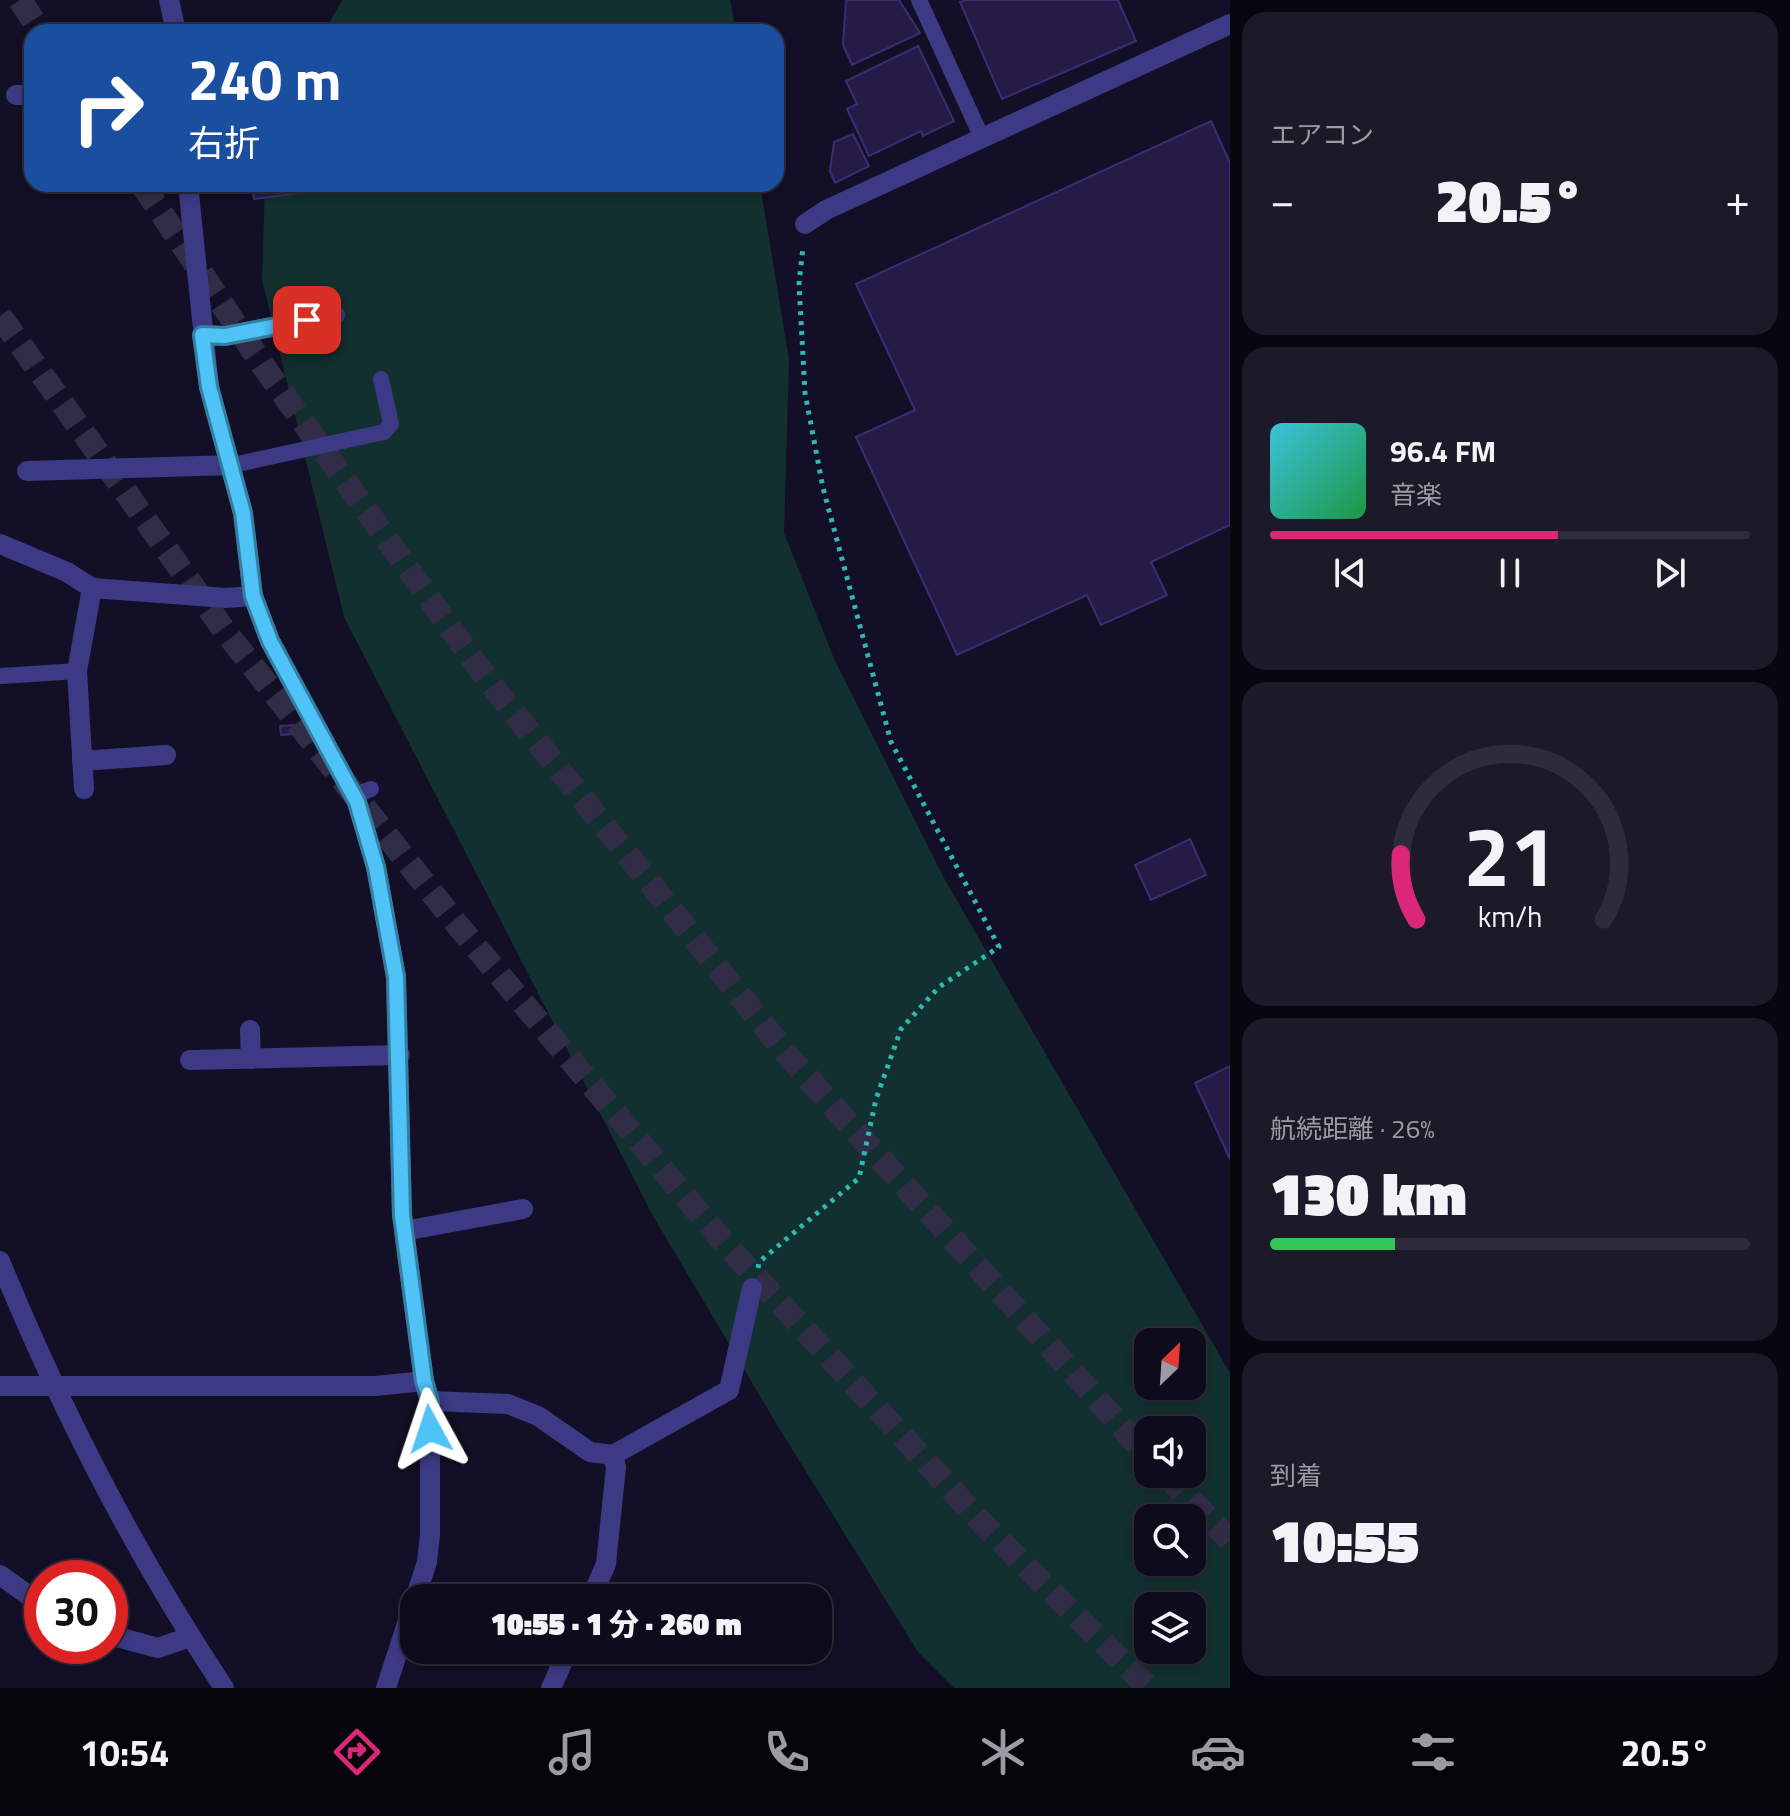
<!DOCTYPE html>
<html lang="ja">
<head>
<meta charset="utf-8">
<style>
  :root { --surface:#0e0b1c; --page:#1c1929; --text:#f1f3f6; --muted:#9b9ba3; --line:#2e2b3b; --accent:#db2777 }
  body { margin:0; font-family:"Titillium Web","Noto Sans JP",sans-serif; background:var(--page); color:var(--text); height:100vh; display:flex; flex-direction:column; font-size:30px; white-space:nowrap }
  * { box-sizing:border-box; margin:0 }
  p { font-size:26px; color:var(--muted) }
  .icon { flex:none; width:44px; height:44px; fill:none; stroke:currentColor; stroke-width:2; stroke-linecap:round; stroke-linejoin:round }
  .map { position:relative; flex:1; overflow:hidden }
  .details { display:flex; flex-direction:column; gap:12px; padding:12px; background:#08060f; width:560px }
  .details>* { flex:none }
  .banner { position:absolute; left:24px; top:24px; width:760px; height:168px; border-radius:24px; box-shadow:0 4px 12px #0003,0 0 0 2px var(--line); background:#1a4fa0; color:#fff; overflow:hidden }
  .needle { width:52px; rotate:25deg }
  .controls { position:absolute; left:1134px; top:1328px; display:grid; gap:16px }
  .controls a { display:grid; place-items:center; width:72px; height:72px; border-radius:16px; background:var(--surface); box-shadow:0 4px 12px #0003,0 0 0 2px var(--line); font-size:40px }
  .speed { position:absolute; left:24px; top:1560px; display:flex; gap:16px; font-size:40px; font-weight:700; text-align:center }
  .speed>* { display:grid; place-content:center; width:104px; height:104px; border-radius:50%; background:var(--surface); box-shadow:0 4px 12px #0003,0 0 0 2px var(--line); line-height:1 }
  .speed .limit { border:12px solid #d22; background:#fff; color:#111 }
  .pin { position:absolute; display:grid; place-items:center; width:68px; height:68px; color:#fff; margin:-34px; border-radius:16px; box-shadow:0 4px 12px #0006 }
  .me { position:absolute; width:88px; margin:-44px; rotate:355deg; stroke-linejoin:round; filter:drop-shadow(0 0 6px #0008) }
  .turn { display:flex; align-items:center; gap:28px; height:168px; padding:0 32px; font-size:36px }
  .turn .icon { width:104px; height:104px; stroke-width:2.5 }
  .turn b { display:block; font-size:56px; line-height:68px }
  .big { font-size:60px; font-weight:800; line-height:1.1 }
  .details .widget { flex:1; display:flex; flex-direction:column; justify-content:center; gap:12px; min-width:0; padding:0 28px; border-radius:24px; background:var(--page) }
  .details .dial { align-items:center; gap:0 }
  .dial svg { height:208px; overflow:visible; fill:none; stroke:var(--line); stroke-width:7; stroke-linecap:round; text-anchor:middle }
  .dial text { fill:var(--text); stroke:none }
  .song { display:flex; align-items:center; gap:24px }
  .cover { width:96px; height:96px; border-radius:12px; background:linear-gradient(135deg,hsl(190 70% 55%),hsl(140 70% 35%)) }
  .played { height:8px; border-radius:4px; background:linear-gradient(90deg,var(--accent) 60%,var(--line) 60%) }
  .keys { display:flex; justify-content:space-around; direction:ltr }
  .heat { display:flex; justify-content:space-between; align-items:center; font-size:44px; direction:ltr }
  .charge { height:12px; border-radius:6px; background:linear-gradient(90deg,#34c759 26%,var(--line) 0) }
  .trip { position:absolute; left:400px; top:1584px; width:432px; height:80px; border-radius:24px; background:var(--surface); box-shadow:0 4px 12px #0003,0 0 0 2px var(--line); font-weight:800; line-height:80px; text-align:center }
  .tab-bar { display:flex; height:128px; justify-content:space-around; align-items:center; background:#06040b; color:var(--muted) }
  .tab-bar .icon { width:56px; height:56px }
  .tab-bar .selected { color:var(--accent) }
  .tab-bar b { font-size:36px; color:var(--text) }
  main { display:flex; flex:1; min-height:0 }
  .map>svg:first-child { display:block }
  .green { fill:#12302f; fill-rule:evenodd }
  .building { fill:#241b47; stroke:#3b2d73; stroke-width:2 }
  .lines { fill:none; stroke-linecap:round; stroke-linejoin:round }
  .motorway-tunnel { stroke:#312d47; stroke-width:24; stroke-dasharray:24 12; stroke-linecap:butt }
  .path { stroke:#2fb8b0; stroke-width:5; stroke-dasharray:4 6; stroke-linecap:butt }
  .service { stroke:#3d3a85; stroke-width:16 }
  .minor { stroke:#3d3a85; stroke-width:20 }
  .tertiary { stroke:#3d3a85; stroke-width:20 }
  .route-casing { stroke:#337fa1; stroke-width:20 }
  .route { stroke:#4fc3f7; stroke-width:14 }
</style>
</head>
<body>
<main>
<div class="map">
<svg width="1230" height="1688" viewBox="0 0 1230 1688">
  <rect width="100%" height="100%" fill="#130f26"/>
  <g class="green">
    <polygon points="342,0 730,0 736,32 324,32"/>
    <path d="M265,184h495l29,176 -5,173 51,128 109,217 286,495v315h-276l-36,-36 -139,-224 -126,-212 -309,-599 -82,-337zM1148,1342h44v44h-44zM1148,1430h44v44h-44zM1148,1518h44v44h-44zM1148,1606h44v44h-44z"/>
  </g>
  <g class="building">
    <polygon points="846,0 899,0 920,33 852,65 843,45"/>
    <polygon points="965,0 1118,0 1136,41 1002,99 960,2"/>
    <polygon points="918,46 954,121 923,136 921,131 869,156 847,109 857,104 846,81"/>
    <polygon points="1211,121 1230,163 1230,525 1151,562 1167,595 1101,625 1087,595 957,655 856,437 915,410 856,284"/>
    <polygon points="853,134 869,166 835,183 830,171 834,142"/>
    <polygon points="252,184 323,184 323,190 254,199"/>
    <polygon points="294,725 294,734 281,735 280,726"/>
    <polygon points="1190,839 1206,875 1151,900 1135,865"/>
    <polygon points="1230,1066 1230,1159 1195,1083"/>
  </g>
  <g class="lines">
    <g class="motorway-tunnel">
      <polyline points="20,0 41,32"/>
      <polyline points="142,184 264,367 486,678 789,1057 1148,1456"/>
      <polyline points="0,316 224,630 455,922 720,1238 983,1524 1149,1688"/>
      <polyline points="1165,1474 1230,1540"/>
    </g>
    <polyline class="path" points="758,1268 759,1262 859,1178 876,1099 901,1029 939,987 999,947 891,742 823,488 805,393 799,284 803,247"/>
    <g class="service">
      <polyline points="919,0 982,138"/>
      <polyline points="233,465 384,432 391,424 381,379"/>
      <polyline points="2,676 77,671"/>
      <polyline points="353,796 371,789"/>
    </g>
    <g class="minor">
      <polyline points="169,0 176,32"/>
      <polyline points="16,95 32,95"/>
      <polyline points="188,184 209,387 243,513 253,596 270,641 357,802 376,867 396,977 402,1215 424,1381 430,1401 430,1535 427,1562 386,1688"/>
      <polyline points="805,224 826,210 1230,24"/>
      <polyline points="202,335 225,336 335,315"/>
      <polyline points="27,471 233,465"/>
      <polyline points="0,544 67,572 92,588 226,598 253,596"/>
      <polyline points="82,761 166,755"/>
      <polyline points="84,789 77,671 92,588"/>
      <polyline points="250,1030 251,1059"/>
      <polyline points="190,1060 400,1055"/>
      <polyline points="404,1231 523,1209"/>
      <polyline points="0,1386 375,1386 424,1381"/>
      <polyline points="430,1401 508,1404 538,1416 590,1452 613,1455 729,1390 752,1288"/>
      <polyline points="0,1575 42,1605"/>
      <polyline points="591,1598 606,1564 616,1467 613,1455"/>
      <polyline points="110,1635 158,1648 190,1637"/>
      <polyline points="551,1688 568,1650"/>
    </g>
    <path class="tertiary" d="M0,1261c61,149 135,293 224,427"/>
  </g>
  <g class="lines">
    <g class="route-casing">
      <polyline id="route" points="307,320 225,336 202,335 209,387 243,513 253,596 270,641 357,802 376,867 396,977 402,1215 424,1381 430,1401 430,1429"/>
    </g>
    <use href="#route" class="route"/>
  </g>
</svg>
<div class="controls">
<a><svg class="needle" viewBox="-14 -14 28 28"><path d="M0-13l5 13h-10z" fill="#e53935"/><path d="M0 13l5-13h-10z" fill="#9b9ba3"/></svg></a>
<a><svg class="icon" aria-label="sound" viewBox="0 0 24 24"><path d="M4 9h4l5-4v14l-5-4H4zM17 9q2 3 0 6"/></svg></a>
<a><svg class="icon" aria-label="search" viewBox="0 0 24 24"><circle cx="10" cy="10" r="6"/><path d="M15 15l6 6"/></svg></a>
<a><svg class="icon" aria-label="layers" viewBox="0 0 24 24"><path d="M12 4l9 5-9 5-9-5zM3 14l9 5 9-5"/></svg></a>
</div>
<div class="speed"><div class="limit">30</div></div>
<div class="pin" style="left:307px;top:320px;background:#d93025"><svg class="icon" aria-label="arrive" viewBox="0 0 24 24"><path d="M6 21V4h12l-3 4 3 4H6"/></svg></div>
<svg class="me" style="left:430px;top:1429px" viewBox="-20 -20 40 40"><path d="M0-17L14 15 0 8-14 15z" fill="#4fc3f7" stroke="#fff" stroke-width="4"/></svg>
<div class="trip">10:55 · 1 分 · 260 m</div>
<div class="banner">
<div class="turn"><svg class="icon" aria-label="right" viewBox="0 0 24 24"><path d="M7 20v-9h11M14 6l5 5-5 5"/></svg><div><b>240 m</b>右折</div></div>
</div>
</div>
<section class="details">
<div class="widget"><p>エアコン</p>
<div class="heat"><a>−</a><b class="big">20.5°</b><a>+</a></div>
</div>
<div class="widget">
<div class="song"><i class="cover"></i><div><b>96.4 FM</b><p>音楽</p></div></div>
<div class="played"></div>
<div class="keys"><svg class="icon" aria-label="previous" viewBox="0 0 24 24"><path d="M18 5L8 12l10 7zM5 5v14"/></svg><svg class="icon" aria-label="pause" viewBox="0 0 24 24"><path d="M8 5v14M16 5v14"/></svg><svg class="icon" aria-label="next" viewBox="0 0 24 24"><path d="M6 5l10 7-10 7zM19 5v14"/></svg></div>
</div>
<div class="widget dial"><svg viewBox="0 0 100 80">
<path d="M14 69A42 42 0 1 1 86 69"/>
<path d="M14 69A42 42 0 0 1 8 44" stroke="#db2777"/>
<text x="50" y="56" font-size="32" font-weight="700">21</text>
<text x="50" y="72" font-size="11">km/h</text>
</svg></div>
<div class="widget"><p>航続距離 · 26%</p><b class="big">130 km</b><div class="charge"></div></div>
<div class="widget"><p>到着</p><b class="big">10:55</b></div>
</section>
</main>
<nav class="tab-bar">
<b>10:54</b>
<svg class="icon selected" aria-label="directions" viewBox="0 0 24 24"><path d="M12 3l9 9-9 9-9-9zM9 14v-3h6M13 9l2 2-2 2"/></svg>
<svg class="icon" aria-label="music" viewBox="0 0 24 24"><path d="M9 18V5l10-2v13"/><circle cx="6" cy="18" r="3"/><circle cx="16" cy="16" r="3"/></svg>
<svg class="icon" aria-label="phone" viewBox="0 0 24 24"><path d="M5 4h4l2 5-3 2q2 4 5 5l2-3 5 2v4C11 20 4 13 5 4z"/></svg>
<svg class="icon" aria-label="climate" viewBox="0 0 24 24"><path d="M12 3v18M4 7l16 10M4 17L20 7"/></svg>
<svg class="icon" aria-label="car" viewBox="0 0 24 24"><path d="M5 17H2v-5l4-1 3-4h7l3 4 3 1v5h-3M9 17h6M6 11h13"/><circle cx="7" cy="17" r="2"/><circle cx="17" cy="17" r="2"/></svg>
<svg class="icon" aria-label="filters" viewBox="0 0 24 24"><path d="M4 7h16M4 17h16"/><circle cx="9" cy="7" r="2"/><circle cx="15" cy="17" r="2"/></svg>
<b>20.5°</b>
</nav>
</body>
</html>
